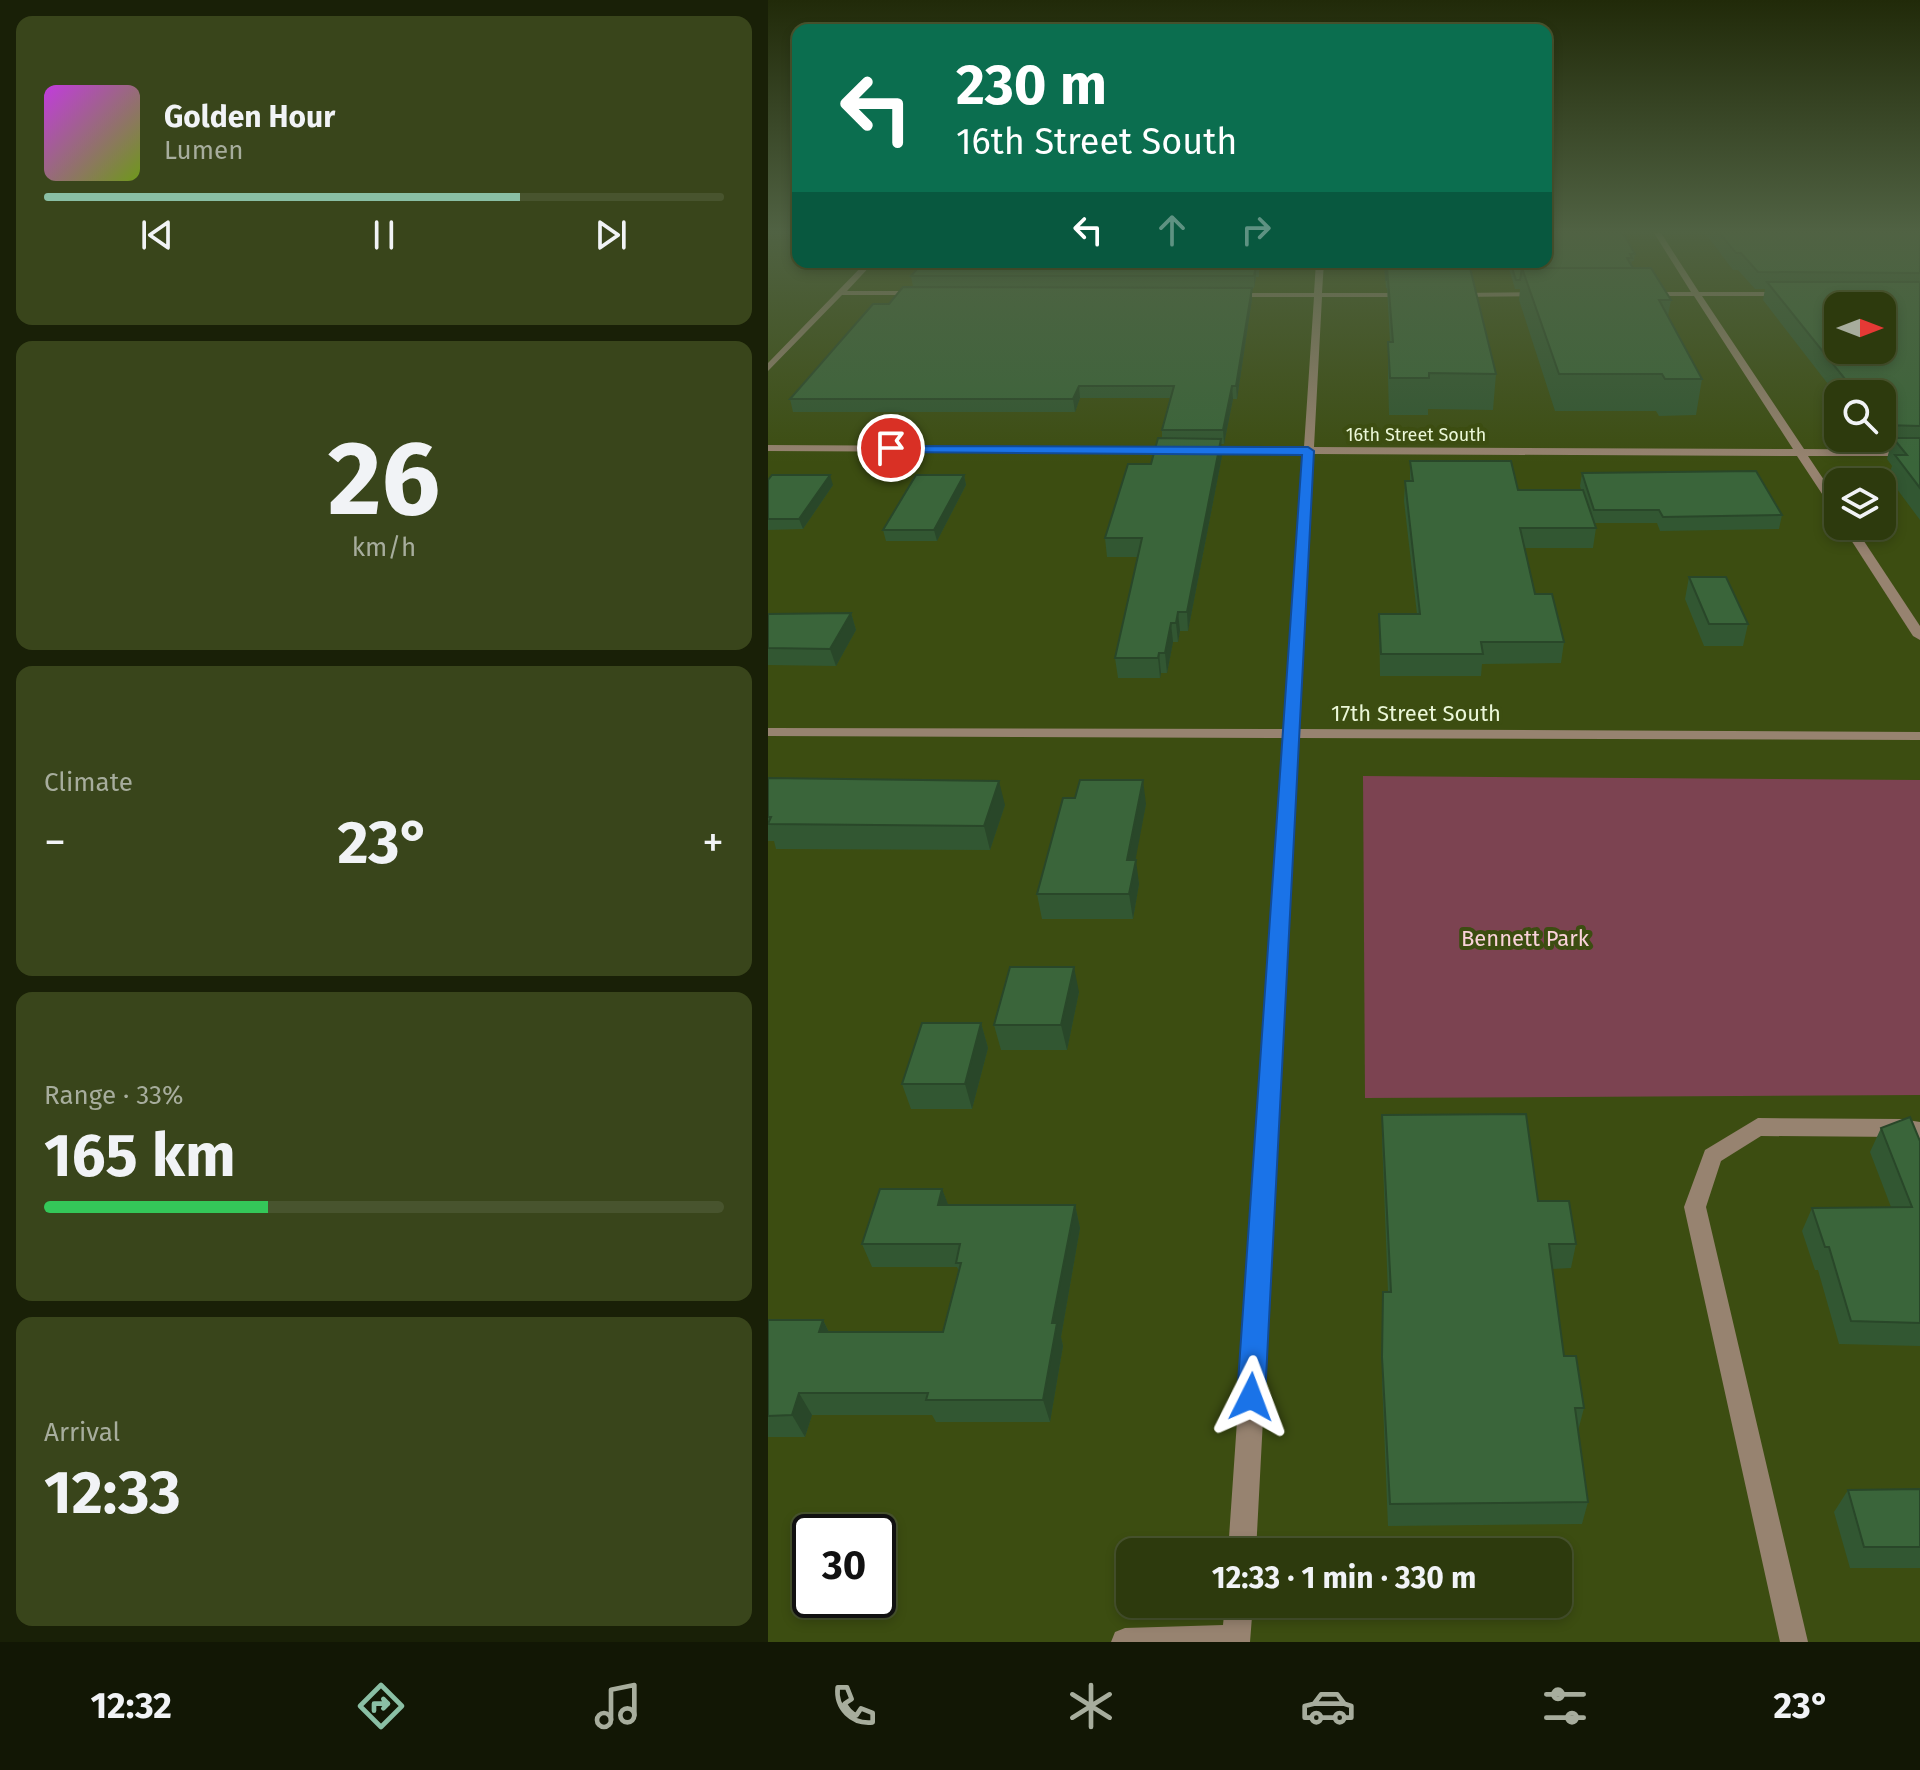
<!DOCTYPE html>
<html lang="en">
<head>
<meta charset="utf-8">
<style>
  :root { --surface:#2d3a0d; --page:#39451b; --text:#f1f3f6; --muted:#a7ad9d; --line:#48542e; --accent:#8abfa5 }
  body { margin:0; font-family:"Fira Sans",sans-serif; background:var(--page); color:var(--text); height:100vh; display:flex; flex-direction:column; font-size:30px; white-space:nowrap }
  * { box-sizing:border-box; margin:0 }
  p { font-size:26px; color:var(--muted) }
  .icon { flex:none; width:44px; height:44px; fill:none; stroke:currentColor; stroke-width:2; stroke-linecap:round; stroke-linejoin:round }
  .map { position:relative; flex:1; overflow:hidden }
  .sheet { display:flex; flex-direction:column; gap:16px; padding:16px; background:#192007; width:768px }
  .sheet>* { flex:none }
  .hud { position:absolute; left:24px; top:24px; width:760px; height:244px; border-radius:16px; box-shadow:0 4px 12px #0003,0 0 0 2px var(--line); background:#0b6e4f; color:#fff; overflow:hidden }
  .needle { width:52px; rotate:90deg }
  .buttons { position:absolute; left:1056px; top:292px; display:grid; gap:16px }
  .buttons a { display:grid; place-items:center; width:72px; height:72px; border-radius:16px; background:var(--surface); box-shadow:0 4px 12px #0003,0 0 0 2px var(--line); font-size:40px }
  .speed { position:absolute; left:24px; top:1514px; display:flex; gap:16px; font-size:40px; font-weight:700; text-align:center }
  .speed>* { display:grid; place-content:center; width:104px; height:104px; border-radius:50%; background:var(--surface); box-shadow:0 4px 12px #0003,0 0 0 2px var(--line); line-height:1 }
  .speed .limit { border:4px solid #111; border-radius:12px; background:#fff; color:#111 }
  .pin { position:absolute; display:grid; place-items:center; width:68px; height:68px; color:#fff; margin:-34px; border:4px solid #fff; border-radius:50%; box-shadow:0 2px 8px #0007 }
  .me { position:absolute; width:88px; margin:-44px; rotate:3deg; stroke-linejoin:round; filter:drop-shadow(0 0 6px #0008) }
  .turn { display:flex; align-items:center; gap:28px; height:168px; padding:0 32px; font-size:36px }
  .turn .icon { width:104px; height:104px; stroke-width:2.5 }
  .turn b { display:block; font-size:56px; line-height:68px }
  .lanes { display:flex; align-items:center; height:76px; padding:0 32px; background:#0003; justify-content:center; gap:40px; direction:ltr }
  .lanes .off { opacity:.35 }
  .big { font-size:60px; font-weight:700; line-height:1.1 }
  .sheet .card { flex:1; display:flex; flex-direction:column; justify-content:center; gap:12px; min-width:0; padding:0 28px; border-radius:16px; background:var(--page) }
  .sheet .dial { align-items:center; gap:0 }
  .dial b { font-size:104px; line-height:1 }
  .song { display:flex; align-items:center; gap:24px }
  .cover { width:96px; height:96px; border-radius:12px; background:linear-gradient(135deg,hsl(290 70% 55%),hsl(80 70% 35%)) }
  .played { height:8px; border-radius:4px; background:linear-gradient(90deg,var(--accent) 70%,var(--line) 70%) }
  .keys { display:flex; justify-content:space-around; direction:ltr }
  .heat { display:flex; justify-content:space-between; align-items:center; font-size:44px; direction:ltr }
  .charge { height:12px; border-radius:6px; background:linear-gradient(90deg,#34c759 33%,var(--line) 0) }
  .trip { position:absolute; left:348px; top:1538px; width:456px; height:80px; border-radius:16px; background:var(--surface); box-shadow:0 4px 12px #0003,0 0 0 2px var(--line); font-weight:700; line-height:80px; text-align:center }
  .menu { display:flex; height:128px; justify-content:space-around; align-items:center; background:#121705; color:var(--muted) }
  .menu .icon { width:56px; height:56px }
  .menu .selected { color:var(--accent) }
  .menu b { font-size:36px; color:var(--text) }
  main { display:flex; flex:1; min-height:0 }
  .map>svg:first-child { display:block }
  .green { fill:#7c4351 }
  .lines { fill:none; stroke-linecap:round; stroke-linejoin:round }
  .service { fill:#978370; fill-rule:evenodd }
  .minor { fill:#978370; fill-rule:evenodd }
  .wall { fill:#325732 }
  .shaded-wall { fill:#294729 }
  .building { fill:#3a653a; stroke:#294729; stroke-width:2; fill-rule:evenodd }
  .route { fill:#1a73e8; stroke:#114b97; stroke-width:2 }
  .labels { text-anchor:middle; stroke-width:8; stroke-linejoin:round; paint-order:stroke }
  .far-street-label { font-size:18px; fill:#ebf7d8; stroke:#3c4d11 }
  .street-label { font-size:22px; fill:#ebf7d8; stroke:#3c4d11 }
  .park-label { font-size:22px; fill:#fad2da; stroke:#3c4d11 }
</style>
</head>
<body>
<main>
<section class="sheet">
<div class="card">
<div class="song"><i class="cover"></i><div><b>Golden Hour</b><p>Lumen</p></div></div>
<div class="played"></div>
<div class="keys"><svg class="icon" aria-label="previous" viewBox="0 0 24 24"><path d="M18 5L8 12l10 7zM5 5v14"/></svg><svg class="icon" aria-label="pause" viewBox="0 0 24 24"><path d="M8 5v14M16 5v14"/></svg><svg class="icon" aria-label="next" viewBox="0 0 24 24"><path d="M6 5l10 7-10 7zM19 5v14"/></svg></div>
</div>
<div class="card dial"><b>26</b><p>km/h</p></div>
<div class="card"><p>Climate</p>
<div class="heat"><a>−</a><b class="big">23°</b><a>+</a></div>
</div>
<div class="card"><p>Range · 33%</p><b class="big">165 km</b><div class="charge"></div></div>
<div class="card"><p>Arrival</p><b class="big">12:33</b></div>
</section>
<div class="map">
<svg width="1152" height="1642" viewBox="0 0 1152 1642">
  <rect width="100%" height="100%" fill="#3c4d11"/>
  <polygon class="green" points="595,776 1152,780 1152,1095 597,1098"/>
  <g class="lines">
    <polygon class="service" points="990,1118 1133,1119 1152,1122 1152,1140 1133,1137 993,1136 953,1161 938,1207 1040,1642 1012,1642 916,1207 937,1150"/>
    <g class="minor">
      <polygon points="886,233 893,233 931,292 1021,292 1018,296 934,296 1036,449 1152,450 1152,456 1040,456 1070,501 1070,513 1066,512 1029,456 546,454 531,729 1152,732 1152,740 531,738 488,1552 460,1552 516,738 0,736 0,728 516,729 535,454 434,453 429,450 434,447 536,447 546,297 466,297 462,295 466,293 546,293 548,262 556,262 554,293 638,293 642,295 638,297 554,297 546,447 1025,449 926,296 878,296 874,294 878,292 923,292"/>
      <polygon points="98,262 106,262 79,291 150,291 154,293 150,295 74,295 0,371 0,363"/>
      <polygon points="770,292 773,296 690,297 686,295 690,293"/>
      <polygon points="0,445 406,447 411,450 406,453 0,451"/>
      <polygon points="1074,526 1086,526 1152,626 1152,640 1145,636"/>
      <polygon points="457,1604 485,1604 482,1642 343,1642 347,1632 357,1628 455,1625"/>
    </g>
  </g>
  <g class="wall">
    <polygon points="937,233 1152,233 1152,520 1120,477 1124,466 1119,459 1122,447 1109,447 1102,438 1114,438 1114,394 1070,394 1070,397 995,300 997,289 987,289 970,270 965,270"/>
    <polygon points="867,254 866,261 864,261 863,265 865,268 903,300 900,316 934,379 928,415 891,416 888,411 787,411 751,300 752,289 747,289 739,262 778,262"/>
    <polygon points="491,262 491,277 488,277 486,288 484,288 484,299 469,399 465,399 456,444 453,444 454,456 420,631 412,631 410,642 405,642 399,673 393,673 392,678 350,678 347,658 370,557 339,557 337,538 383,464 394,438 394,430 402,398 312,398 307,412 25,412 22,399 121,304 145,287 143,276"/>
    <polygon points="616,262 693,262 728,374 725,410 660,409 660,415 621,415 620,378 620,342 622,342 619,288 618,288"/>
    <polygon points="642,461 750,490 813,490 812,486 814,473 1014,515 1011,529 892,531 889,523 826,523 828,528 825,548 756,548 767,594 796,642 793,663 714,664 713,676 612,676 611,614 649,614 636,501 637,481 642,481"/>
    <polygon points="196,475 198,485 169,541 118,541 115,530"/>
    <polygon points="0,480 65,485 35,529 0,530"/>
    <polygon points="921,577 980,624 975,646 936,646 917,599"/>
    <polygon points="83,613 88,630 68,666 0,665 0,614"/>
    <polygon points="0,778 237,805 222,850 8,849 6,841 0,841"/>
    <polygon points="378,804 367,860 371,884 365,919 274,919 269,894"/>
    <polygon points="311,992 299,1050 233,1050 226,1025"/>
    <polygon points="213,1023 220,1048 204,1109 143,1109 134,1084"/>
    <polygon points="614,1115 770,1201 808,1244 803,1268 784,1269 796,1356 816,1408 810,1431 820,1502 814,1524 620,1526 614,1381 615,1292 620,1292 614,1140"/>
    <polygon points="1113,1128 1152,1141 1152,1346 1071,1344 1050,1270 1047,1270 1034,1231 1044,1208 1123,1207 1102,1152"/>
    <polygon points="174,1189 180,1205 307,1205 312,1228 293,1337 295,1346 282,1422 168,1422 164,1415 44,1415 37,1437 0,1437 0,1320 55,1320 61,1332 175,1332 191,1271 189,1267 104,1267 94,1244"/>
    <polygon points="1152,1489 1152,1568 1082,1568 1066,1512 1080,1490"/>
  </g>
  <g class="shaded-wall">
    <polygon points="488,266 488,277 486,288 486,276"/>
    <polygon points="484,288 484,299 469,399 468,386"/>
    <polygon points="311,386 312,398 307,412 305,399"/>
    <polygon points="464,386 465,399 456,444 455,430"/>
    <polygon points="453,439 454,456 420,631 419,612"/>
    <polygon points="62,475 65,485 35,529 31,519"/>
    <polygon points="196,475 198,485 169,541 166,530"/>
    <polygon points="410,612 412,631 410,642 408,623"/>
    <polygon points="83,613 88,630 68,666 62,649"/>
    <polygon points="403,623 405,642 399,673 397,653"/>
    <polygon points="391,653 393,673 392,678 390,658"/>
    <polygon points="375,780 378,804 363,884 359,860"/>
    <polygon points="231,781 237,805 222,850 216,826"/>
    <polygon points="368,860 371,884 365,919 361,894"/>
    <polygon points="306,967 311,992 299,1050 293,1025"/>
    <polygon points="213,1023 220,1048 204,1109 197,1084"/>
    <polygon points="174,1189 183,1212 170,1205"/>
    <polygon points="307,1205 312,1228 293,1337 295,1346 282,1422 275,1400 284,1323"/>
    <polygon points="55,1320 66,1343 51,1332"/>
    <polygon points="31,1393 44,1415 37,1437 24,1415"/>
  </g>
  <g class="building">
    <polygon points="778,233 855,233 867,254 862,254 864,258 859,258 865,268 754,268 752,280 748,280 742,262 778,262"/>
    <polygon points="952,233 1152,233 1152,273 990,272 973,253 968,253"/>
    <polygon points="155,262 491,262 491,266 488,266 486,276 143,276"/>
    <polygon points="617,262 693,262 695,268 619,267 619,280 618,280"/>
    <polygon points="619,267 702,268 728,374 661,373 661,378 622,378 620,342 625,342"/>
    <polygon points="754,268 883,268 903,300 891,300 934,379 897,379 894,374 791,374"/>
    <path d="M999,282h153v144l-37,-1 -1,-31h-25zM1070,306h44v44h-44z"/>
    <polygon points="135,287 484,288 468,386 464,386 455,430 394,430 406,386 311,386 305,399 22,399 105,304 121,304"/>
    <polygon points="390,438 453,439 419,612 410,612 408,623 403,623 397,653 391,653 390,658 347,658 374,538 337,538 360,464 383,464"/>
    <polygon points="1125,438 1152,438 1152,488 1127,455 1139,455"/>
    <polygon points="642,461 743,461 750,490 815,490 828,528 752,528 767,594 784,594 796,642 713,642 715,654 613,654 611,614 652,614 637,481 645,481"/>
    <polygon points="988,471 1014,515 895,517 891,510 826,510 814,473"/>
    <polygon points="4,475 62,475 31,519 0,519 0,480"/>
    <polygon points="148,475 196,475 166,530 115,530"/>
    <polygon points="921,577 958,577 980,624 941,624"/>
    <polygon points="83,613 62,649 0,648 0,614"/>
    <polygon points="0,778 231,781 216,826 0,824 3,817 0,817"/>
    <polygon points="312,780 375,780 359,860 368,860 361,894 269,894 295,798 307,798"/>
    <polygon points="242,967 306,967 293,1025 226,1025"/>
    <polygon points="154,1023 213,1023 197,1084 134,1084"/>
    <polygon points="758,1114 770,1201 801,1201 808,1244 781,1244 796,1356 808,1356 816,1408 807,1408 820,1502 622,1504 614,1357 615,1292 623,1292 614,1115"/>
    <polygon points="1142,1117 1152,1141 1152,1323 1083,1321 1061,1247 1057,1247 1044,1208 1144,1207 1113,1128"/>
    <polygon points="112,1189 174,1189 170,1205 307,1205 284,1323 289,1323 275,1400 158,1400 160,1393 31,1393 24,1415 0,1416 0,1320 55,1320 51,1332 175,1332 193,1263 188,1263 192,1244 94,1244"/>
    <polygon points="1152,1489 1152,1547 1096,1547 1080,1490"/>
  </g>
  <linearGradient id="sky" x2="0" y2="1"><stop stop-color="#212a09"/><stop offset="0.5" stop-color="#506243"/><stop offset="1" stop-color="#506243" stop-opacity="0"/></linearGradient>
  <rect width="1152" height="463" fill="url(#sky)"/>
  <polygon class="route" points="119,446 540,447 546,451 497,1397 493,1407 483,1411 473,1407 469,1397 534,455 123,452 119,451"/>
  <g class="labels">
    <g class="far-street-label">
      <text x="648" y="441">16th Street South</text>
    </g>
    <g class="street-label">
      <text x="648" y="721">17th Street South</text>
    </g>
    <g class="park-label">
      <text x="757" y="946">Bennett Park</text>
    </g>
  </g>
</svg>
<div class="buttons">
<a><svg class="needle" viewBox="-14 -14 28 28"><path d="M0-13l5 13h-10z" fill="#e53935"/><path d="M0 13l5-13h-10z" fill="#a7ad9d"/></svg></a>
<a><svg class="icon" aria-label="search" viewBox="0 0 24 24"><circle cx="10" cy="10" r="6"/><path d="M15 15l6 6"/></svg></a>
<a><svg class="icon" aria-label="layers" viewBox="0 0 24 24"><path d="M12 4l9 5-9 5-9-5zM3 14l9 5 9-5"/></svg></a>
</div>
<div class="speed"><div class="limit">30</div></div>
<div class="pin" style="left:123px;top:448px;background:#d93025"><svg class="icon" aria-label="arrive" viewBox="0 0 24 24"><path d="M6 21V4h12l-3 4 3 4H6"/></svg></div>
<svg class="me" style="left:483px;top:1397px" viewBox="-20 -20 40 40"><path d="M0-17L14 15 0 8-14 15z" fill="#1a73e8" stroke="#fff" stroke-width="4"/></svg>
<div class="trip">12:33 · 1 min · 330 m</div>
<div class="hud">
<div class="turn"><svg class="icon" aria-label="left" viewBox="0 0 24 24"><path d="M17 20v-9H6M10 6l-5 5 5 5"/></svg><div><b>230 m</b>16th Street South</div></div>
<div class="lanes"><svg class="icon" aria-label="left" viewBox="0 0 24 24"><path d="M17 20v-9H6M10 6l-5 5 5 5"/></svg><svg class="icon off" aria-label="ahead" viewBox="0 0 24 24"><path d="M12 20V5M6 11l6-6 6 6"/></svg><svg class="icon off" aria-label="right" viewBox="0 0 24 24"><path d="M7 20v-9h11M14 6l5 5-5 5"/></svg></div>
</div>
</div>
</main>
<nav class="menu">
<b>12:32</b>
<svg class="icon selected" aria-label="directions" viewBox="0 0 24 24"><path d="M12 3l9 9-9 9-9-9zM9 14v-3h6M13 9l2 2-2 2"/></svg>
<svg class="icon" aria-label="music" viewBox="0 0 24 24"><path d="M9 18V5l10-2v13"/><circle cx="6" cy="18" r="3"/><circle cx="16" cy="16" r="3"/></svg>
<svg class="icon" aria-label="phone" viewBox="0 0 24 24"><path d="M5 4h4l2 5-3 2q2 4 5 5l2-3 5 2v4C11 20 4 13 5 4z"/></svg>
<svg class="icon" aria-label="climate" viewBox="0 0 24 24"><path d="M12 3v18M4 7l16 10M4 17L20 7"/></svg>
<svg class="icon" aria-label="car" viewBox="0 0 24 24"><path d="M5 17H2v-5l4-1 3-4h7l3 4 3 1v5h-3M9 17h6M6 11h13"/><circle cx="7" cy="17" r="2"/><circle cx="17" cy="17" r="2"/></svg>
<svg class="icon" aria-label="filters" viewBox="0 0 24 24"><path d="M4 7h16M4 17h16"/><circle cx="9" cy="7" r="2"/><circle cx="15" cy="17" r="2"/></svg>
<b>23°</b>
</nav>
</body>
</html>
